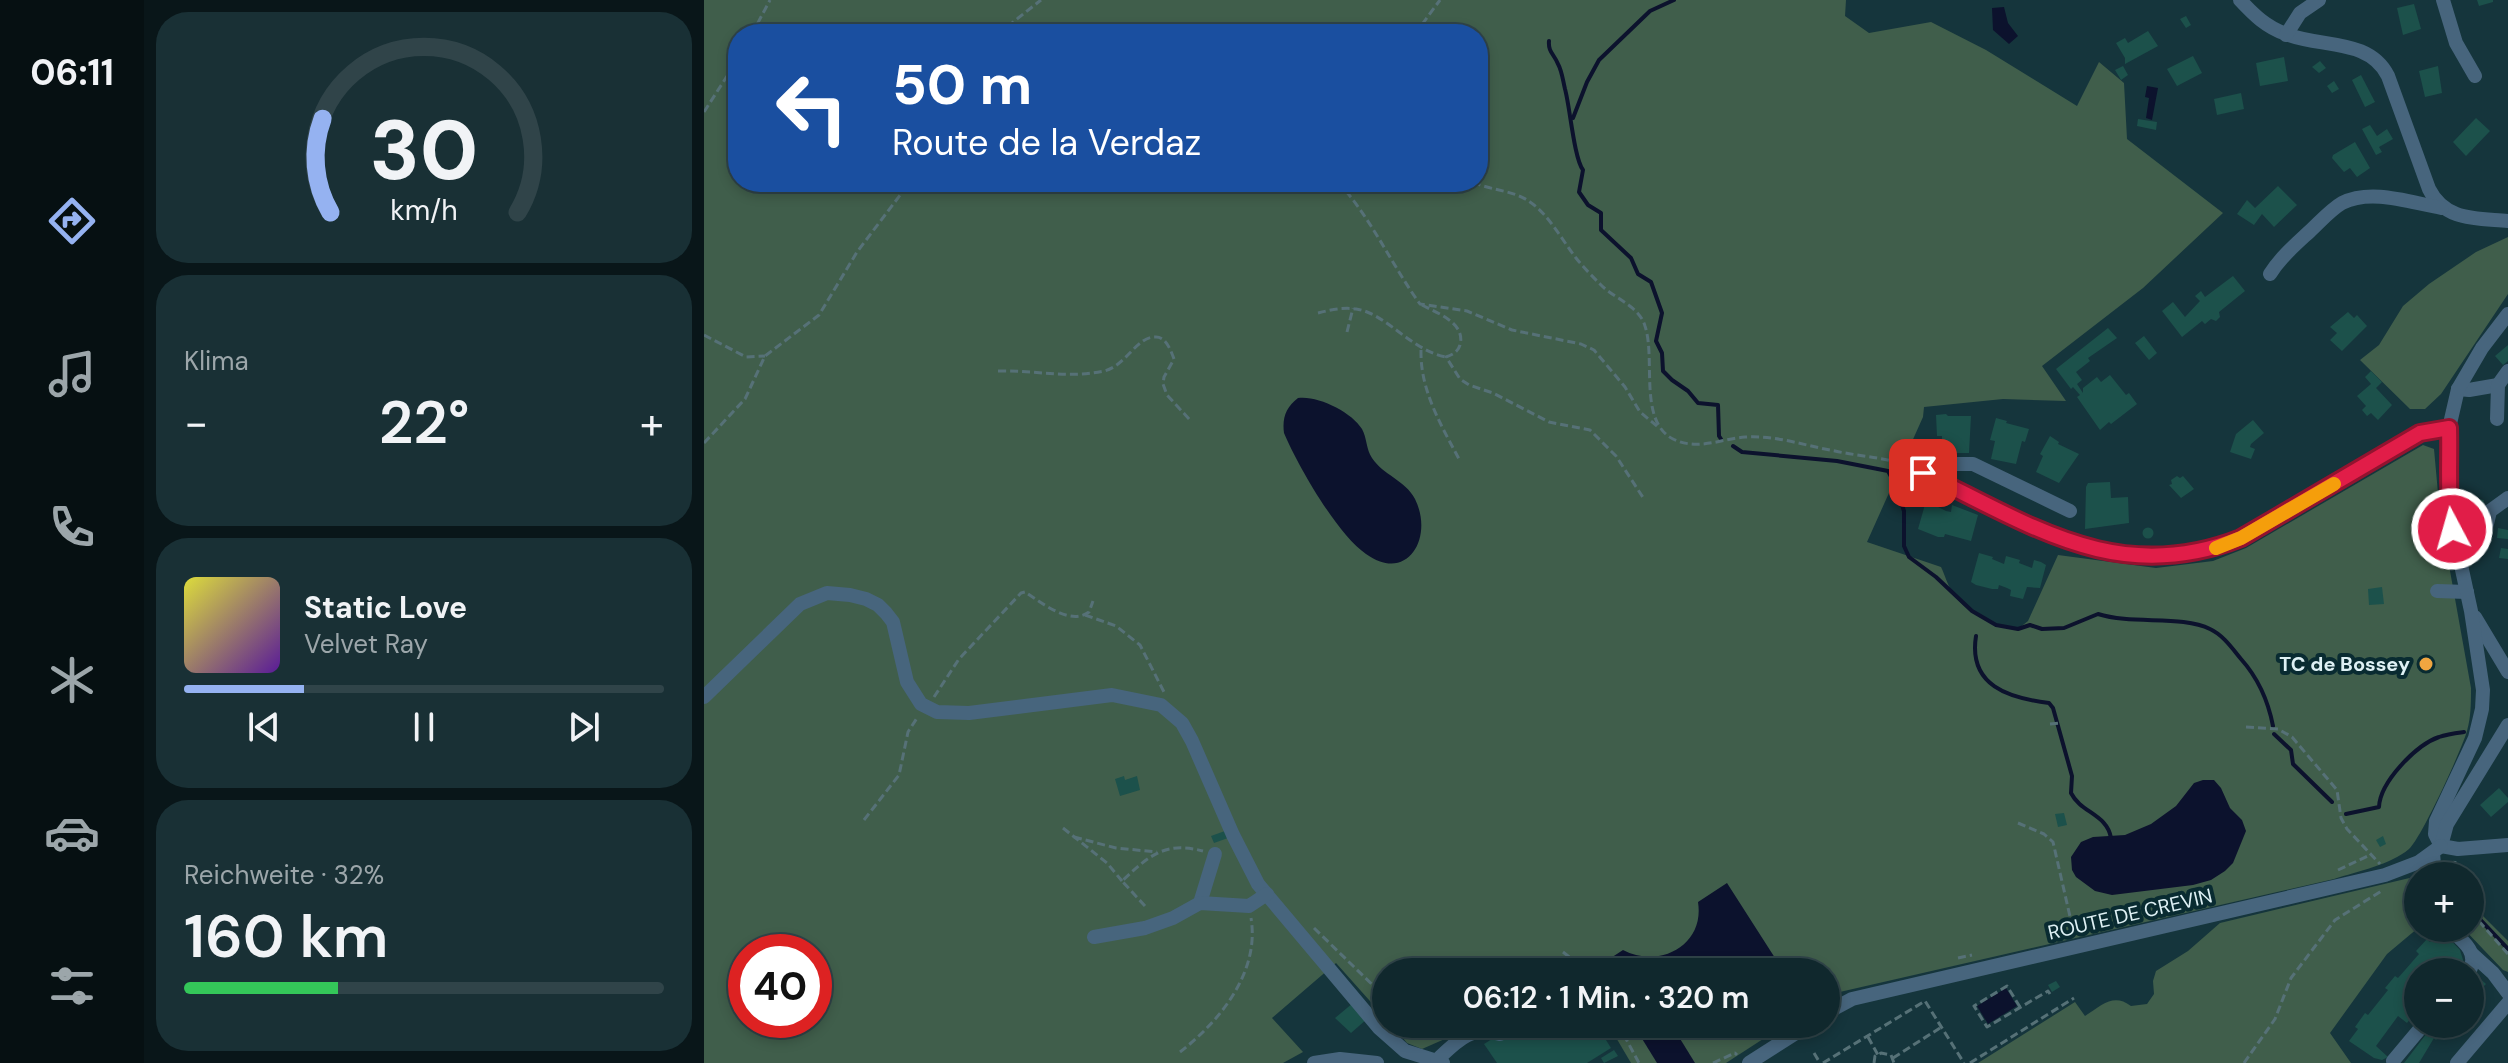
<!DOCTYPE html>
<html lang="de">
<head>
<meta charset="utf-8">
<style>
  :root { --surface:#10282d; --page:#193035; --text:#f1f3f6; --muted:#9ca6aa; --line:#304449; --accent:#95b2f1 }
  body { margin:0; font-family:"DM Sans",sans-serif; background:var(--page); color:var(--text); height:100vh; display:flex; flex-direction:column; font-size:30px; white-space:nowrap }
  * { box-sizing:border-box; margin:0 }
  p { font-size:26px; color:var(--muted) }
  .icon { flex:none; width:44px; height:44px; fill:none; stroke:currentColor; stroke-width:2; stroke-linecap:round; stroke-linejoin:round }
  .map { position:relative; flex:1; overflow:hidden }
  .side { display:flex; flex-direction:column; gap:12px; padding:12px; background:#091619; width:560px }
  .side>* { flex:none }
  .banner { position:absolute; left:24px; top:24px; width:760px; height:168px; border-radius:32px; box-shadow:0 4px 12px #0003,0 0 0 2px var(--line); background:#1a4fa0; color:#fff; overflow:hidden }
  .fabs { position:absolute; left:1700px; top:862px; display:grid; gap:16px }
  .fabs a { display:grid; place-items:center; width:80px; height:80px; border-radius:50%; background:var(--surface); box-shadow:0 4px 12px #0003,0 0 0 2px var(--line); font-size:40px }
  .speed { position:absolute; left:24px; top:934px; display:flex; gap:16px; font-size:40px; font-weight:700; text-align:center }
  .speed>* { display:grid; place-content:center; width:104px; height:104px; border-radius:50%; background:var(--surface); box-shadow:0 4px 12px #0003,0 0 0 2px var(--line); line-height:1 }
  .speed .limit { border:12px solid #d22; background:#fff; color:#111 }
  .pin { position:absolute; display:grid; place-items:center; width:68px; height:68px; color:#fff; margin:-34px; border-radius:16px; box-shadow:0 4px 12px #0006 }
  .me { position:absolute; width:88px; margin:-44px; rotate:354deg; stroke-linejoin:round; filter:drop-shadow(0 0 6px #0008) }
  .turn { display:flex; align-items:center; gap:28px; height:168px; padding:0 32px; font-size:36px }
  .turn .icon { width:104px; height:104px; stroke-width:2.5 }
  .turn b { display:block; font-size:56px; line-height:68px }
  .big { font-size:60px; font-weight:600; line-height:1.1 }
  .side .widget { flex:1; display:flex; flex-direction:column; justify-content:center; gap:12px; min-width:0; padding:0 28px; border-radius:32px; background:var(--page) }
  .side .dial { align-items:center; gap:0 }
  .dial svg { height:208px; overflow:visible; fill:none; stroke:var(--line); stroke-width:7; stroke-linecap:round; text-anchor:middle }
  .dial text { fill:var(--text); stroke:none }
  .song { display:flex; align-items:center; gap:24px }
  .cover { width:96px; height:96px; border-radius:12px; background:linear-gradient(135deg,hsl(60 70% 55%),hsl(270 70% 35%)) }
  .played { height:8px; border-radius:4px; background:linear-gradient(90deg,var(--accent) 25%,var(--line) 25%) }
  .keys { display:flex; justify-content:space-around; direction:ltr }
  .heat { display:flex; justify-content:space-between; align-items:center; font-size:44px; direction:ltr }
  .charge { height:12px; border-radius:6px; background:linear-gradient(90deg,#34c759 32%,var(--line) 0) }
  .trip { position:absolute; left:668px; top:958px; width:468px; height:80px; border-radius:40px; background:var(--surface); box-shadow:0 4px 12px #0003,0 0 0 2px var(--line); font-weight:600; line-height:80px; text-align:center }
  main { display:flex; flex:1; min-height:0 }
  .dock { display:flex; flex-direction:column; width:144px; justify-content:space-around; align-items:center; background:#061012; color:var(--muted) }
  .dock .icon { width:56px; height:56px }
  .dock .on { color:var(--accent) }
  .dock b { font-size:36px; color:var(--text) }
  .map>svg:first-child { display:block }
  .green { fill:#405e4b; fill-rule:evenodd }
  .water { fill:#0c122d }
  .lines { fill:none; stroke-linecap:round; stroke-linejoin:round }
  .stream { stroke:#0c122d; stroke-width:4 }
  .building { fill:#1c514b }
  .path { stroke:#567177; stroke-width:3; stroke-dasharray:8 4; stroke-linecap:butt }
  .minor { stroke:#47657d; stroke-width:14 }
  .route-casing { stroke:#92132f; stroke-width:20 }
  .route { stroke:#e11d48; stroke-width:14 }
  .slow { stroke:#f59e0b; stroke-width:14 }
  .poi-dot { fill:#f1a640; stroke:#092b31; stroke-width:3 }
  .labels { text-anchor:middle; stroke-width:8; stroke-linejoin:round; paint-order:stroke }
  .poi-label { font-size:20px; font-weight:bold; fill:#def0f4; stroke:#092b31; text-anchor:end }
  .street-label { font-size:20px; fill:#def0f4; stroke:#092b31 }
</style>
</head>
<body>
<main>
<nav class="dock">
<b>06:11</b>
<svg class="icon on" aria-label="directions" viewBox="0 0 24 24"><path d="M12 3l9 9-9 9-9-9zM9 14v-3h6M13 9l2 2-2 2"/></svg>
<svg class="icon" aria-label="music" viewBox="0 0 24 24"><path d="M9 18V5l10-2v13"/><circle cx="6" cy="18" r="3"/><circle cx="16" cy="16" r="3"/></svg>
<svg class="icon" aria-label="phone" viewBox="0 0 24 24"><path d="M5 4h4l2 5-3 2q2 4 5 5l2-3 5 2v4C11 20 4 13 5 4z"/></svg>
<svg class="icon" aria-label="climate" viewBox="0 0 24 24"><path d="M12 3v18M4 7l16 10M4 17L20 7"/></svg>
<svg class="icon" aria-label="car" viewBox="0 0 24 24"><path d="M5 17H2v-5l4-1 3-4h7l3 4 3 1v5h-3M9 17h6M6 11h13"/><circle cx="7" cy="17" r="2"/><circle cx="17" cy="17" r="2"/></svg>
<svg class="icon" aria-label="filters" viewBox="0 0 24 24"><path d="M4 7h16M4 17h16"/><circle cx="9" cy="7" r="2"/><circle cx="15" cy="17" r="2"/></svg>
</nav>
<section class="side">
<div class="widget dial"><svg viewBox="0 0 100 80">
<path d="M14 69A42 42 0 1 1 86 69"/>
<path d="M14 69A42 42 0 0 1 11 33" stroke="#95b2f1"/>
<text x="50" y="56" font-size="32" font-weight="700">30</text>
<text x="50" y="72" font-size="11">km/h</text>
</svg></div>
<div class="widget"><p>Klima</p>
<div class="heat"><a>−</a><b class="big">22°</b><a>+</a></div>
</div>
<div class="widget">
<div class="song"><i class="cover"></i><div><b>Static Love</b><p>Velvet Ray</p></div></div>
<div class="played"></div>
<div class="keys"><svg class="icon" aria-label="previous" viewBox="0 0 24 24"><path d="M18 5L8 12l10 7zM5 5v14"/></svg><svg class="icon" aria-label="pause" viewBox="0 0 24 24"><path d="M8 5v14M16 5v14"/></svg><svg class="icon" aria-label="next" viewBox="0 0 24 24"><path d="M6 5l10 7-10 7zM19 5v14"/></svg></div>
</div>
<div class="widget"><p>Reichweite · 32%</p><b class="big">160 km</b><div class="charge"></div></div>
</section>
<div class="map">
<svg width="1804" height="1063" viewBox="0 0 1804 1063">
  <rect width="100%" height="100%" fill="#15353c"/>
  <g class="green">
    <path d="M0,0h1142l-1,16 24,17 62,-11 55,28 91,56 22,-44 25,21 3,56 96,74 -80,75 -101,78 24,35 -63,-2 -79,8 -1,10 -56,125 74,25c4,8 6,17 11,24 11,21 43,36 66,38l10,-8 30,-66 98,13 57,-7 33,-13 177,-103 11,4 6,66 31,173c0,15 0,29 -4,43 -5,18 -46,108 -58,118 -19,16 -51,22 -75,30l-503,115 -5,4v-26h-440v47l-50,-56 -64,55 31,34 -20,11h-579zM34,34h740v148h-740zM42,952h68v68h-68z"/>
    <polygon points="1804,237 1804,294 1737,394 1721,409 1706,409 1656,360 1675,345 1699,306 1725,284 1772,252"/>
    <path d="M1714,876v52l-31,26 -57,79 21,30h-373l97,-61 10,14c18,-12 29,-23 46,-10l16,-2 7,-10 -1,-13 3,-10 32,-20 32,-28z"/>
    <polygon points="1766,903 1804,941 1804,972 1799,970 1759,928 1766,928"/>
    <polygon points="687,1024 775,1024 718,1049 703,1043"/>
    <polygon points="904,1024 1082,1024 1022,1063 927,1063"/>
  </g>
  <g class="water">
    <polygon points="1300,7 1304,23 1314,36 1305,44 1289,30 1288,8"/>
    <polygon points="1443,86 1454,88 1448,120 1442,118 1445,98 1441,97"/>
    <path d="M594,398c19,-3 54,14 64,31 5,9 4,20 10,29 11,17 33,22 43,41 19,38 -7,85 -49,55 -29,-20 -68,-88 -82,-121 -2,-15 2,-26 14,-35z"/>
    <polygon points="1499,780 1510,780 1517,788 1526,808 1538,820 1542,831 1529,863 1521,871 1507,880 1489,885 1408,895 1391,891 1372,877 1368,870 1367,857 1377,842 1389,837 1421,835 1447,824 1472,806 1490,783"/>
    <path d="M1023,883l57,89h-184l-3,-5 26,-17c35,19 82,-4 75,-48z"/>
    <polygon points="1302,988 1313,1006 1284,1024 1273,1006"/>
    <polygon points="929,1024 967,1024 991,1063 953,1063"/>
  </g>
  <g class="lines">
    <g class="stream">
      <path d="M845,41c-1,11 5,13 9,23 4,7 5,17 7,25 5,18 9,69 18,81l-4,22 9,13 13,8v17l30,28 7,16 13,8 11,31 -6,28 6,12 1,18 9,9 16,11 10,12 20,2 1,31 2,3"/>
      <polyline points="869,118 883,82 895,60 946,11 970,0"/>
      <path d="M1029,446l9,6 95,9 51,10 7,13 9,27v35l5,11 27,20 36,34 24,14 22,4 12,-4 12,4 22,-1 34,-14c34,11 84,1 112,15 13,6 22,19 31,30 17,19 27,41 32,67"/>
      <path d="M1272,636c-8,50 33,62 73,67l4,5 19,68 -1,17c10,20 36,21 40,45"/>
      <polyline points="1570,734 1587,750 1589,764 1628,802"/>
      <path d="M1642,814l33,-7c1,-25 37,-62 60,-70 8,-3 17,-4 25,-5"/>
      <polyline points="1740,864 1749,876"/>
      <polyline points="1766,909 1804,949"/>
    </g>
  </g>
  <g class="building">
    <polygon points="1773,0 1789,0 1789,2 1775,6"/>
    <polygon points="1710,4 1717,29 1699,35 1693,8"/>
    <polygon points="1482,16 1487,25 1482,28 1476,19"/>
    <polygon points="1444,31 1454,46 1421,64 1421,58 1412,43 1421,38 1424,43"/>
    <polygon points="1489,56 1498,73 1473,86 1463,69"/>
    <polygon points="1580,57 1584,81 1556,86 1552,63"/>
    <polygon points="1616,61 1622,68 1615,73 1608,67"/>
    <polygon points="1419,66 1424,75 1417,80 1411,70"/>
    <polygon points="1734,66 1738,93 1721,97 1715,71"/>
    <polygon points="1657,75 1671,102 1661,107 1648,80"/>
    <polygon points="1630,81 1635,89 1628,93 1623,86"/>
    <polygon points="1537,93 1540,109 1513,115 1510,99"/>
    <polygon points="1772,118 1786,131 1762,156 1749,142"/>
    <polygon points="1434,119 1453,122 1452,130 1433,126"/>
    <polygon points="1666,125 1673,136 1683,129 1689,139 1675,147 1678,152 1672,155 1658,129"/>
    <polygon points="1651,142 1666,168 1653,177 1646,168 1640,172 1628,158 1629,155"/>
    <polygon points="1574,186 1593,205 1570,227 1558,214 1550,225 1533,214 1543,200 1551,208"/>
    <polygon points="1529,276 1541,291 1515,312 1516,317 1512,321 1507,319 1501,324 1498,321 1478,337 1458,311 1469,302 1481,317 1496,301 1491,296 1497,291 1501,297"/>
    <polygon points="1644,312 1650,318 1653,315 1663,326 1638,351 1626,340 1633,333 1626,327"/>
    <polygon points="1404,328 1413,338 1384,358 1386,361 1372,372 1378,380 1373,384 1379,393 1379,388 1393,377 1397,382 1406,375 1422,395 1425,393 1433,404 1407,424 1405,422 1396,430 1373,397 1376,395 1369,387 1367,389 1352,369"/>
    <polygon points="1440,336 1453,353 1445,360 1431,343"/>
    <polygon points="1804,345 1804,361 1799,365 1791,356"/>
    <polygon points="1667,371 1678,382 1672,388 1688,405 1674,420 1667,413 1663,416 1658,410 1662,406 1653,396 1667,384 1661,377"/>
    <polygon points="1242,414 1244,416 1267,416 1265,453 1238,453 1238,436 1233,436 1232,415"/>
    <polygon points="1292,418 1303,421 1302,423 1325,429 1321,442 1318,441 1312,464 1287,459 1291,441 1286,440"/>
    <polygon points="1549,420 1560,433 1547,444 1546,447 1551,449 1547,459 1526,452 1532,434"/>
    <polygon points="1346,436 1355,442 1354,444 1375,454 1355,483 1332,472 1339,456 1336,454"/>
    <polygon points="1473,476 1476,478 1479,476 1490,489 1477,498 1465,485 1468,484 1467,480"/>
    <polygon points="1406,482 1407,498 1424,497 1425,523 1381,529 1382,487 1384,483"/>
    <polygon points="1766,498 1780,500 1776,528 1763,526"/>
    <polygon points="1222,501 1235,504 1234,507 1242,511 1247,512 1248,505 1274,515 1267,541 1241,534 1240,537 1234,537 1214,529"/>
    <circle cx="1444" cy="533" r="5.5"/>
    <polygon points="1794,528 1804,530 1804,539 1793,538"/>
    <polygon points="1797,548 1804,549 1804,559 1795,558"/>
    <polygon points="1275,553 1289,557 1288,559 1300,564 1302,556 1316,560 1315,563 1328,568 1330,560 1337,562 1342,565 1336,588 1323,587 1319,599 1306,596 1307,590 1303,588 1295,585 1294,589 1288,589 1272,585 1267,582"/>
    <polygon points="1678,587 1680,604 1665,605 1664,589"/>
    <polygon points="420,776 421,780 433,776 436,790 416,796 411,779"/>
    <polygon points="1795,788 1804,798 1804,802 1787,817 1776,805"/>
    <polygon points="1360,813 1363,825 1354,827 1351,814"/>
    <polygon points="521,831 524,838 510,843 507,836"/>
    <polygon points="1679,836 1682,844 1676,847 1672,840"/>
    <polygon points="1737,930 1756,950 1760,963 1758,967 1745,958 1732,972 1714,972 1714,992 1703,1005 1712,1012 1703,1023 1694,1016 1672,1046 1684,1057 1678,1060 1670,1058 1645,1041 1654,1029 1651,1027 1661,1013 1664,1015 1684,990 1681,988 1691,976 1694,978 1715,954 1712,951 1723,939 1726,942"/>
    <polygon points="1772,975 1782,984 1766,1000 1766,982"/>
    <polygon points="1352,981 1356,987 1348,992 1344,985"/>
    <polygon points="649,1003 663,1019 647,1033 631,1018"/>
    <polygon points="812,1024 892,1024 907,1048 883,1063 793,1063 780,1044"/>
    <polygon points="1730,1024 1746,1024 1732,1040 1730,1038 1715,1063 1700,1063"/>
    <polygon points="910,1050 914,1056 900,1063 897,1058"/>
  </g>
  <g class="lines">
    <g class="path">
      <polyline points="48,34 66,0"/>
      <polyline points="294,34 337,0"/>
      <polyline points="711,34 736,0"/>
      <polyline points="0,112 34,59"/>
      <path d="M634,182c34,37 53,82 82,122l47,7 45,19 69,14 13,6 31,37 15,25 17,14"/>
      <path d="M769,182c19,9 41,8 57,20 19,13 32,38 46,56 8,10 17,19 25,27 14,14 38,21 44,41 11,33 -7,95 28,113 24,12 48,0 72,-2 31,-2 61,9 90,14 27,6 53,6 78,17"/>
      <path d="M718,305c15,8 44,18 38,40 -2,7 -8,10 -14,12l14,22 9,6 24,8 56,29 41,8 26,26 28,43"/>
      <path d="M614,313c12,-3 25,-6 38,-4 30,4 54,41 90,48"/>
      <polyline points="643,332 649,308"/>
      <polyline points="0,335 42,357 61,356"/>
      <path d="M717,350c-1,40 20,75 38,109"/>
      <path d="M294,371c37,-1 70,8 106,0 22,-5 32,-34 51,-34 11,-1 16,14 19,22l-10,18 -1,7 4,11 23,25"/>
      <polyline points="0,443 41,399 61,356 115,315 153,252 206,182"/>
      <polyline points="381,615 412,626 436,645 460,692"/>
      <path d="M230,697l25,-38 62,-66 4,-1c17,11 45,34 64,20l4,-11"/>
      <polyline points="1346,724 1358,723"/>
      <polyline points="1542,727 1574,729 1588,737 1633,790 1637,818 1643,829 1676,864"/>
      <polyline points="160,820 195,775 204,732 213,718"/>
      <polyline points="1314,823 1340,834 1349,842 1370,934"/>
      <polyline points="359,828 403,863 418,881"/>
      <polyline points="370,837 412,848 453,852"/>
      <polyline points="1751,861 1750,871 1753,876"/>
      <polyline points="1634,870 1666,855"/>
      <polyline points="1766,904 1777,916 1773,919 1804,954"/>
      <path d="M441,906l-23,-25c27,-25 42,-40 81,-30"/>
      <polyline points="610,928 682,998"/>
      <polyline points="859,952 884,972"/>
      <polyline points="1254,958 1268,955"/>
      <polyline points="1316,1007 1303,986 1270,1006 1283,1027 1344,991 1346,994"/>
      <polyline points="723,1024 741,1024"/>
      <polyline points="914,1024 935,1063"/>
      <polyline points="1164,1037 1174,1055"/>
      <path d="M476,1052c40,-31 80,-80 71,-134"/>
      <polyline points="1110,1053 1116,1063"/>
      <polyline points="1189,1058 1236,1028"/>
      <polyline points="1009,1063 1031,1053 1033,1055"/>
      <polyline points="1119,1063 1221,1001 1260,1063"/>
      <polyline points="1170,1063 1171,1056 1177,1053 1187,1055 1190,1063"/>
      <polyline points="1266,1063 1370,998"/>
      <polyline points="1540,1063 1571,1019 1587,978 1631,920 1679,890"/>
    </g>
    <g class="minor">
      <path d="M1536,0c14,15 26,27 46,34 35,14 83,4 102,42l41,113c16,32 46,29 79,32"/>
      <polyline points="1739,0 1752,43 1771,76"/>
      <polyline points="1582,35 1596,13 1615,0"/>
      <path d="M1566,274c10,-16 25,-29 39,-42 10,-9 21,-22 33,-29 30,-15 69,0 100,5"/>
      <polyline points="1754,389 1765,390 1794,385"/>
      <polyline points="1793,419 1794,385 1804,371"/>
      <path d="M1219,473c110,52 193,114 318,65l179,-105 29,-5"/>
      <polyline points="1226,476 1252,464 1269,464 1366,511"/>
      <path d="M1754,557c25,-9 27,-23 32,-46l18,-13"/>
      <polyline points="1733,591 1763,592"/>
      <polyline points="1771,617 1804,672"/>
      <polyline points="0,697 96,604 123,593 146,595 162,599 174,605 182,613 189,622 203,682 217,704 233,712 265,713 408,695 457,705 478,723 488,741 529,835 554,884 675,1028 701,1051 739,1063"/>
      <polyline points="1737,846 1731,834 1732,821 1771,738 1778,709 1779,690 1767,611 1745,510 1745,428 1754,389 1778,348 1804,314"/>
      <polyline points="1737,846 1743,824 1804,725"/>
      <polyline points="1737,846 1754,849 1804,845"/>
      <polyline points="1729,853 1731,876"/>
      <polyline points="496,903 511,854"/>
      <path d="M1744,928c14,12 32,24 21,44"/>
      <polyline points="390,937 441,928 469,918 496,903 545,906 563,894"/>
      <polyline points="1768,954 1789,973 1804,993"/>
      <polyline points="1122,1013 1148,999 1681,875 1715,862 1737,846"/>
      <path d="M733,1060c20,-19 34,-35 63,-26"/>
      <polyline points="1689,1061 1720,1024"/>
      <polyline points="610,1063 636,1059 673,1063"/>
      <polyline points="1045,1063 1106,1024"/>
      <polyline points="1753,1063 1804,1003"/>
    </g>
  </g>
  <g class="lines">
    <g class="route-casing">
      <path id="route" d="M1219,473c108,52 195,114 318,65l179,-105 29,-5c1,34 -2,67 3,101"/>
    </g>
    <use href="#route" class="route"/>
    <polyline class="slow" points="1512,548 1537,538 1630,484"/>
  </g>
  <circle class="poi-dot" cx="1722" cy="664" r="8"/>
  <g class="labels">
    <g class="poi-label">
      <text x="1706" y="671">TC de Bossey</text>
    </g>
    <g class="street-label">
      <text transform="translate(1426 914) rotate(-13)" y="7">ROUTE DE CREVIN</text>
    </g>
  </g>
</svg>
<div class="fabs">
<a>+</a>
<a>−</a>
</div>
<div class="speed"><div class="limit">40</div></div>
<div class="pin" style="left:1219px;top:473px;background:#d93025"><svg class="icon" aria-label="arrive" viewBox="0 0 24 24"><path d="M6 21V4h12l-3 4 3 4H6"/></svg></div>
<svg class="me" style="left:1748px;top:529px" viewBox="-20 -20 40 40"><circle r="17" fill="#e11d48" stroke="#fff" stroke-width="3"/><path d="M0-11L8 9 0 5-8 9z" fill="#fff"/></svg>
<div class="trip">06:12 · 1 Min. · 320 m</div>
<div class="banner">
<div class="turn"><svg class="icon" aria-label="left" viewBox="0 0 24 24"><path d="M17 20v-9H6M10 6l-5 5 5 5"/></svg><div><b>50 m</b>Route de la Verdaz</div></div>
</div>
</div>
</main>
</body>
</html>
